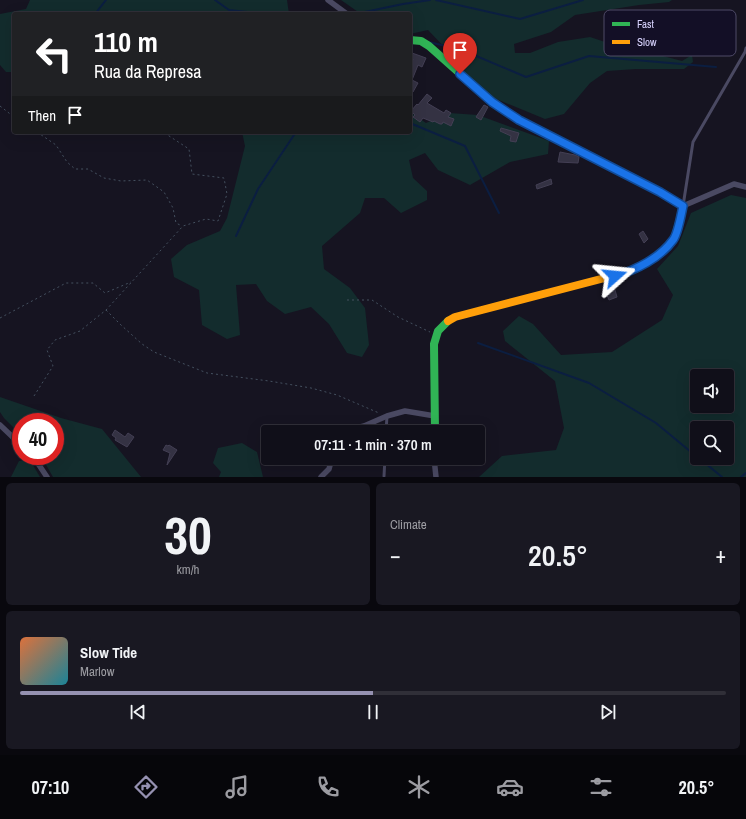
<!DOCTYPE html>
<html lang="en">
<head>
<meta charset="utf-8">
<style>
  :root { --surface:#100f19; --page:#191822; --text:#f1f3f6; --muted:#9c9ca2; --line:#302f38; --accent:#9591b1 }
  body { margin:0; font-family:"Archivo Narrow",sans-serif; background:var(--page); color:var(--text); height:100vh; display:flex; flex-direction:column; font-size:15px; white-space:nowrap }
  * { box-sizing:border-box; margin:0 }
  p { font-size:13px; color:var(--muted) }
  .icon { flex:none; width:22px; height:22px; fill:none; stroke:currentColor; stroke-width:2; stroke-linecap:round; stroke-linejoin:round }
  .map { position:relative; height:477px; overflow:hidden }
  .drawer { display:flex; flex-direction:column; gap:6px; padding:6px; background:#09080e; flex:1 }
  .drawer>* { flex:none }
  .banner { position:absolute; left:12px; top:12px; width:400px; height:122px; border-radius:4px; box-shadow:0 4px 16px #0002,0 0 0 1px var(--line); background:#202124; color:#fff; overflow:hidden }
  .controls { position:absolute; left:690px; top:369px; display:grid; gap:8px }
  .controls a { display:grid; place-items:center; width:44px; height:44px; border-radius:4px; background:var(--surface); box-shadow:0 4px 16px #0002,0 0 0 1px var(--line); font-size:20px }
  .speed { position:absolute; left:12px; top:413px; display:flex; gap:8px; font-size:20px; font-weight:700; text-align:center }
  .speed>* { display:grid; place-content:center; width:52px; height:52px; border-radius:50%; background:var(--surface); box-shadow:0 4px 16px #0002,0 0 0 1px var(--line); line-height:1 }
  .speed .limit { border:6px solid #d22; background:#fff; color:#111 }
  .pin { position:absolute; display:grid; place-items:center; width:34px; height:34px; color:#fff; margin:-41px -17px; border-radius:50% 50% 50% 0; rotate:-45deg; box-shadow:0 0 4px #0007 }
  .pin .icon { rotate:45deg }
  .me { position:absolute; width:44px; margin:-22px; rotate:72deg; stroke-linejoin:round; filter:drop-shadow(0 0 3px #0008) }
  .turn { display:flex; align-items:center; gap:14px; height:84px; padding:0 16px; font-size:18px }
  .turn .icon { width:52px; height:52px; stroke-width:2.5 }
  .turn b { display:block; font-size:28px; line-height:34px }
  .then { display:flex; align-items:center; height:38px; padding:0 16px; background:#0003; gap:8px; font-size:15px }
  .big { font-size:30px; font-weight:600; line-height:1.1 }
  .drawer .card { flex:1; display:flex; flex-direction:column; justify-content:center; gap:6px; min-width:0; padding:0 14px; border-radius:6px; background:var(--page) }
  .drawer .dial { align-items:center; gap:0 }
  .dial b { font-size:52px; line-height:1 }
  .song { display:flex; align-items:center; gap:12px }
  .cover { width:48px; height:48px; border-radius:6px; background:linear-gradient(135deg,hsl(20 70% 55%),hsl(190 70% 35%)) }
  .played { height:4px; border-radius:2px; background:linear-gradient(90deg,var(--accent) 50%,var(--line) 50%) }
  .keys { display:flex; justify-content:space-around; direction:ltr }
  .heat { display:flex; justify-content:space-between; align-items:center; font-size:22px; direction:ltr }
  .drawer .tiles { flex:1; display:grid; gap:6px; grid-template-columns:1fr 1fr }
  .card:last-child { grid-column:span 2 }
  .trip { position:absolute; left:261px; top:425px; width:224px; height:40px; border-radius:4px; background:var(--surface); box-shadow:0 4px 16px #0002,0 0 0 1px var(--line); font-weight:600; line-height:40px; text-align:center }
  .tab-bar { display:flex; height:64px; justify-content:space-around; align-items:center; background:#06060a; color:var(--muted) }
  .tab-bar .icon { width:28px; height:28px }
  .tab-bar .on { color:var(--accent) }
  .tab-bar b { font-size:18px; color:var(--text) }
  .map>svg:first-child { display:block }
  .green { fill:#132c2d; fill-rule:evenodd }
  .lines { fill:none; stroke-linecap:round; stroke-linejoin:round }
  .stream { stroke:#0b1e41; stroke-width:2 }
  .building { fill:#343243; stroke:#433f54 }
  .path { stroke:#44505f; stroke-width:1; stroke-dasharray:2 3; stroke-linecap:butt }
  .lane { stroke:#4a4962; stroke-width:3 }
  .street { stroke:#4a4962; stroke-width:5.5 }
  .fast { stroke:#30b455; stroke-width:8 }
  .slow { stroke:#ff9f0a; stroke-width:8 }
  .route-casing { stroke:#114b97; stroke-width:10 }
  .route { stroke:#1a73e8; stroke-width:7 }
  .key { fill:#130f26; stroke:#4e4a67; stroke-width:1 }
  .key-label { font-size:11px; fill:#d9d4ff }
</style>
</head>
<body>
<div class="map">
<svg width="746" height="477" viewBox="0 0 746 477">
  <rect width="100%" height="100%" fill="#161421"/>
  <g class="green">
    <polygon points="30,0 287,0 289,14 14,14 14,72 6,72 0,65 0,14 26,9"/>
    <polygon points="341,0 672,0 669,2 639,5 575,15 551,32 514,44 515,53 530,53 558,42 590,37 623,48 663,56 682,61 692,55 693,62 684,69 636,69 607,71 590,83 564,114 545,119 489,96 461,75 449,52 428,30 410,34 410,14 361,14"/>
    <polygon points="410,112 426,123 449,113 478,115 549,141 548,154 510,162 470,185 438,170 425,153 409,160 413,178 427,191 427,200 401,213 384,198 365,198 360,213 322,246 324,269 350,288 365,308 369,345 362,357 347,353 329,324 311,307 285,314 267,301 256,284 236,285 240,335 227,339 202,325 199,290 174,277 171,259 187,245 220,231 227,218 245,146 242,132 410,132"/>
    <path d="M731,195l15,3v279h-267l23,-21 54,-6 8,-22 -9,-47 -50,-40 -2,-10 16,-15 14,8 28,31 51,-3 50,-32 11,-25 -16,-26 21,-23 13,-33zM697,376h30v30h-30zM697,428h30v30h-30z"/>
    <polygon points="0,397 61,418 102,429 141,477 53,477 41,456 55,456 55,422 21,422 21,435 4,418 0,412"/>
    <polygon points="242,443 257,452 263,477 219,477 221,472 213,463 218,448"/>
    <polygon points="30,460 40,477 11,477 19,461"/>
  </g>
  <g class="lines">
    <g class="stream">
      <polyline points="215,0 229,10 264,14"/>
      <polyline points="436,0 520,19 583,0"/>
      <polyline points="95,14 106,0"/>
      <polyline points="355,14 403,4 430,0"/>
      <polyline points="429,42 462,50 526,77 589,56 716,67"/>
      <polyline points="410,123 465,146 499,213"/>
      <polyline points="236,236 258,189 296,132"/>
      <polyline points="478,343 589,383 656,423 697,457"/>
      <polyline points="699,458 722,477"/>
      <polyline points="741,477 746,473"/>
    </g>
  </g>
  <g class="building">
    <polygon points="412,53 426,58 422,67 418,65 412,80 418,83 413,92 410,90 410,69 413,59 411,58"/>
    <polygon points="427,94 432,98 427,103 444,113 446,110 451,113 448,117 454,119 451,126 443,122 442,124 440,124 434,121 433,122 423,118 420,122 413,117 415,115 411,111 417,104 418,105"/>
    <polygon points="484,105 488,107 481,120 476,117"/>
    <polygon points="501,128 519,133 516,142 510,141 511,136 500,131"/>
    <polygon points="560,152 575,155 579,157 578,163 558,162"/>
    <polygon points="551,179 552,184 537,189 536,185"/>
    <polygon points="643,231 648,239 644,243 639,234"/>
    <polygon points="615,290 617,297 609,300 606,293"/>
    <polygon points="115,430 125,437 128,433 134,437 127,447 115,440 116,438 112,435"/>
    <polygon points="166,445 168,446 169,445 177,450 167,465 170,453 163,450"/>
  </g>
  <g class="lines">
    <g class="path">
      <polyline points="0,106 14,117"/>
      <polyline points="37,132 56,145 67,162 75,169 88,169 104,178 121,181 147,180 164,192 173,208 176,223 182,226"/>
      <polyline points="347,300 372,300 398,317 430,332"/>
      <polyline points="106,310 121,325 142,344 154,352 207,373 269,381 311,388 337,395 379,413"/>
      <polyline points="0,318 66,283 93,283 105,293 131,282"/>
      <polyline points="34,396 53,366 47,350 55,340 80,331 106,310 183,226 206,219 218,221 227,194 224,178 192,174 189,149 163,132"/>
    </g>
    <g class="lane">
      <polyline points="683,206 693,142 745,52 746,48"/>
      <polyline points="386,432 387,416"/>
      <polyline points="384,476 385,458"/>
    </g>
    <g class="street">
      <polyline points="328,0 347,14"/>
      <polyline points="683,206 734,184 746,187"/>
      <polyline points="0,425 21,445"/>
      <polyline points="341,432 364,426 387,416 405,411 435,416"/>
      <polyline points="33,456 47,477"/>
      <polyline points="434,458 436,477"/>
      <polyline points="321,477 329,469 332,458"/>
    </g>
    <g class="fast">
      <path d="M410,40l11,1 8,5 63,56 27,18 141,72 23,14c-2,8 -6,28 -10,34 -9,13 -33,29 -49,33"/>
      <polyline points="435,432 434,344 438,331 448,321"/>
    </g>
    <polyline class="slow" points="448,321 455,317 624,273"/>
  </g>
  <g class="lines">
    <g class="route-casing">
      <path id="route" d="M460,74l32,28 27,18 141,72 23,14c-2,9 -5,28 -10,34 -13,18 -37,30 -58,36"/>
    </g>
    <use href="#route" class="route"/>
  </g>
  <rect x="604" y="10" width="132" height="46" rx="6" class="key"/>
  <rect x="612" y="22" width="18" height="4" fill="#30b455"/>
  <rect x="612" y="40" width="18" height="4" fill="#ff9f0a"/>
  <g class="key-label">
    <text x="637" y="28">Fast</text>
    <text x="637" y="46">Slow</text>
  </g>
</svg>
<div class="controls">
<a><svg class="icon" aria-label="sound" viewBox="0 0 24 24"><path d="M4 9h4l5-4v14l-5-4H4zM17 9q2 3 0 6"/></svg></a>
<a><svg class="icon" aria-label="search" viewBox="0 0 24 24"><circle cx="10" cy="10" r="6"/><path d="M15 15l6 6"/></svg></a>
</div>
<div class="speed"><div class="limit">40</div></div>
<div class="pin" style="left:460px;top:74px;background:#d93025"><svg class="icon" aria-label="arrive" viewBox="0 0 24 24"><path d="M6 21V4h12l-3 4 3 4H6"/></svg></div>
<svg class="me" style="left:615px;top:276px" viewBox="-20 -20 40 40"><path d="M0-17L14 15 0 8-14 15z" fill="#1a73e8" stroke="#fff" stroke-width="4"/></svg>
<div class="trip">07:11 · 1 min · 370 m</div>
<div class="banner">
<div class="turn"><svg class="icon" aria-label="left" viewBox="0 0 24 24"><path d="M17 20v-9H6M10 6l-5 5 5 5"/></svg><div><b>110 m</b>Rua da Represa</div></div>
<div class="then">Then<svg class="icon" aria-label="arrive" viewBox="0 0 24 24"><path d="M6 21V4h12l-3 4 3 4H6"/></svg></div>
</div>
</div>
<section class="drawer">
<div class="tiles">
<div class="card dial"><b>30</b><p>km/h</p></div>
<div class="card"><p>Climate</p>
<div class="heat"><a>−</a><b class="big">20.5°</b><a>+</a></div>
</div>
<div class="card">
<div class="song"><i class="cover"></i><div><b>Slow Tide</b><p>Marlow</p></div></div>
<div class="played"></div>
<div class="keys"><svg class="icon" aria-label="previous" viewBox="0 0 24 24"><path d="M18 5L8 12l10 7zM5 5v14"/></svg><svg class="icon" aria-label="pause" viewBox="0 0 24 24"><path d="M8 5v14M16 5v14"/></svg><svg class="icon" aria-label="next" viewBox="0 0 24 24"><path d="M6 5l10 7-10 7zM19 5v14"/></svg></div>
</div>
</div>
</section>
<nav class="tab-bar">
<b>07:10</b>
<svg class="icon on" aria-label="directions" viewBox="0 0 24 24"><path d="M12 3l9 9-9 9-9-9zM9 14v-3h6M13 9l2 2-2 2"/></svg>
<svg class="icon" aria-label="music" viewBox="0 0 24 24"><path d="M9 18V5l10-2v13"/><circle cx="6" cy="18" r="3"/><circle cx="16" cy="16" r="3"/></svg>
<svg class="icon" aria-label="phone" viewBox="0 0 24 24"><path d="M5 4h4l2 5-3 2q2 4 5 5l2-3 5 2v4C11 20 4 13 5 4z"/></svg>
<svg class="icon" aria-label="climate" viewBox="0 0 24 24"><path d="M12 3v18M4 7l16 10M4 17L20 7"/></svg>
<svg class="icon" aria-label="car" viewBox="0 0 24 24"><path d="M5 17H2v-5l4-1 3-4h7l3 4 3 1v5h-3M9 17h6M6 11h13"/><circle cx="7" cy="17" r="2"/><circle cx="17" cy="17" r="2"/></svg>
<svg class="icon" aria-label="filters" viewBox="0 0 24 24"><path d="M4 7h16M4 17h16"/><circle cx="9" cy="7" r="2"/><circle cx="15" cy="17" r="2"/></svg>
<b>20.5°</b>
</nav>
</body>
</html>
